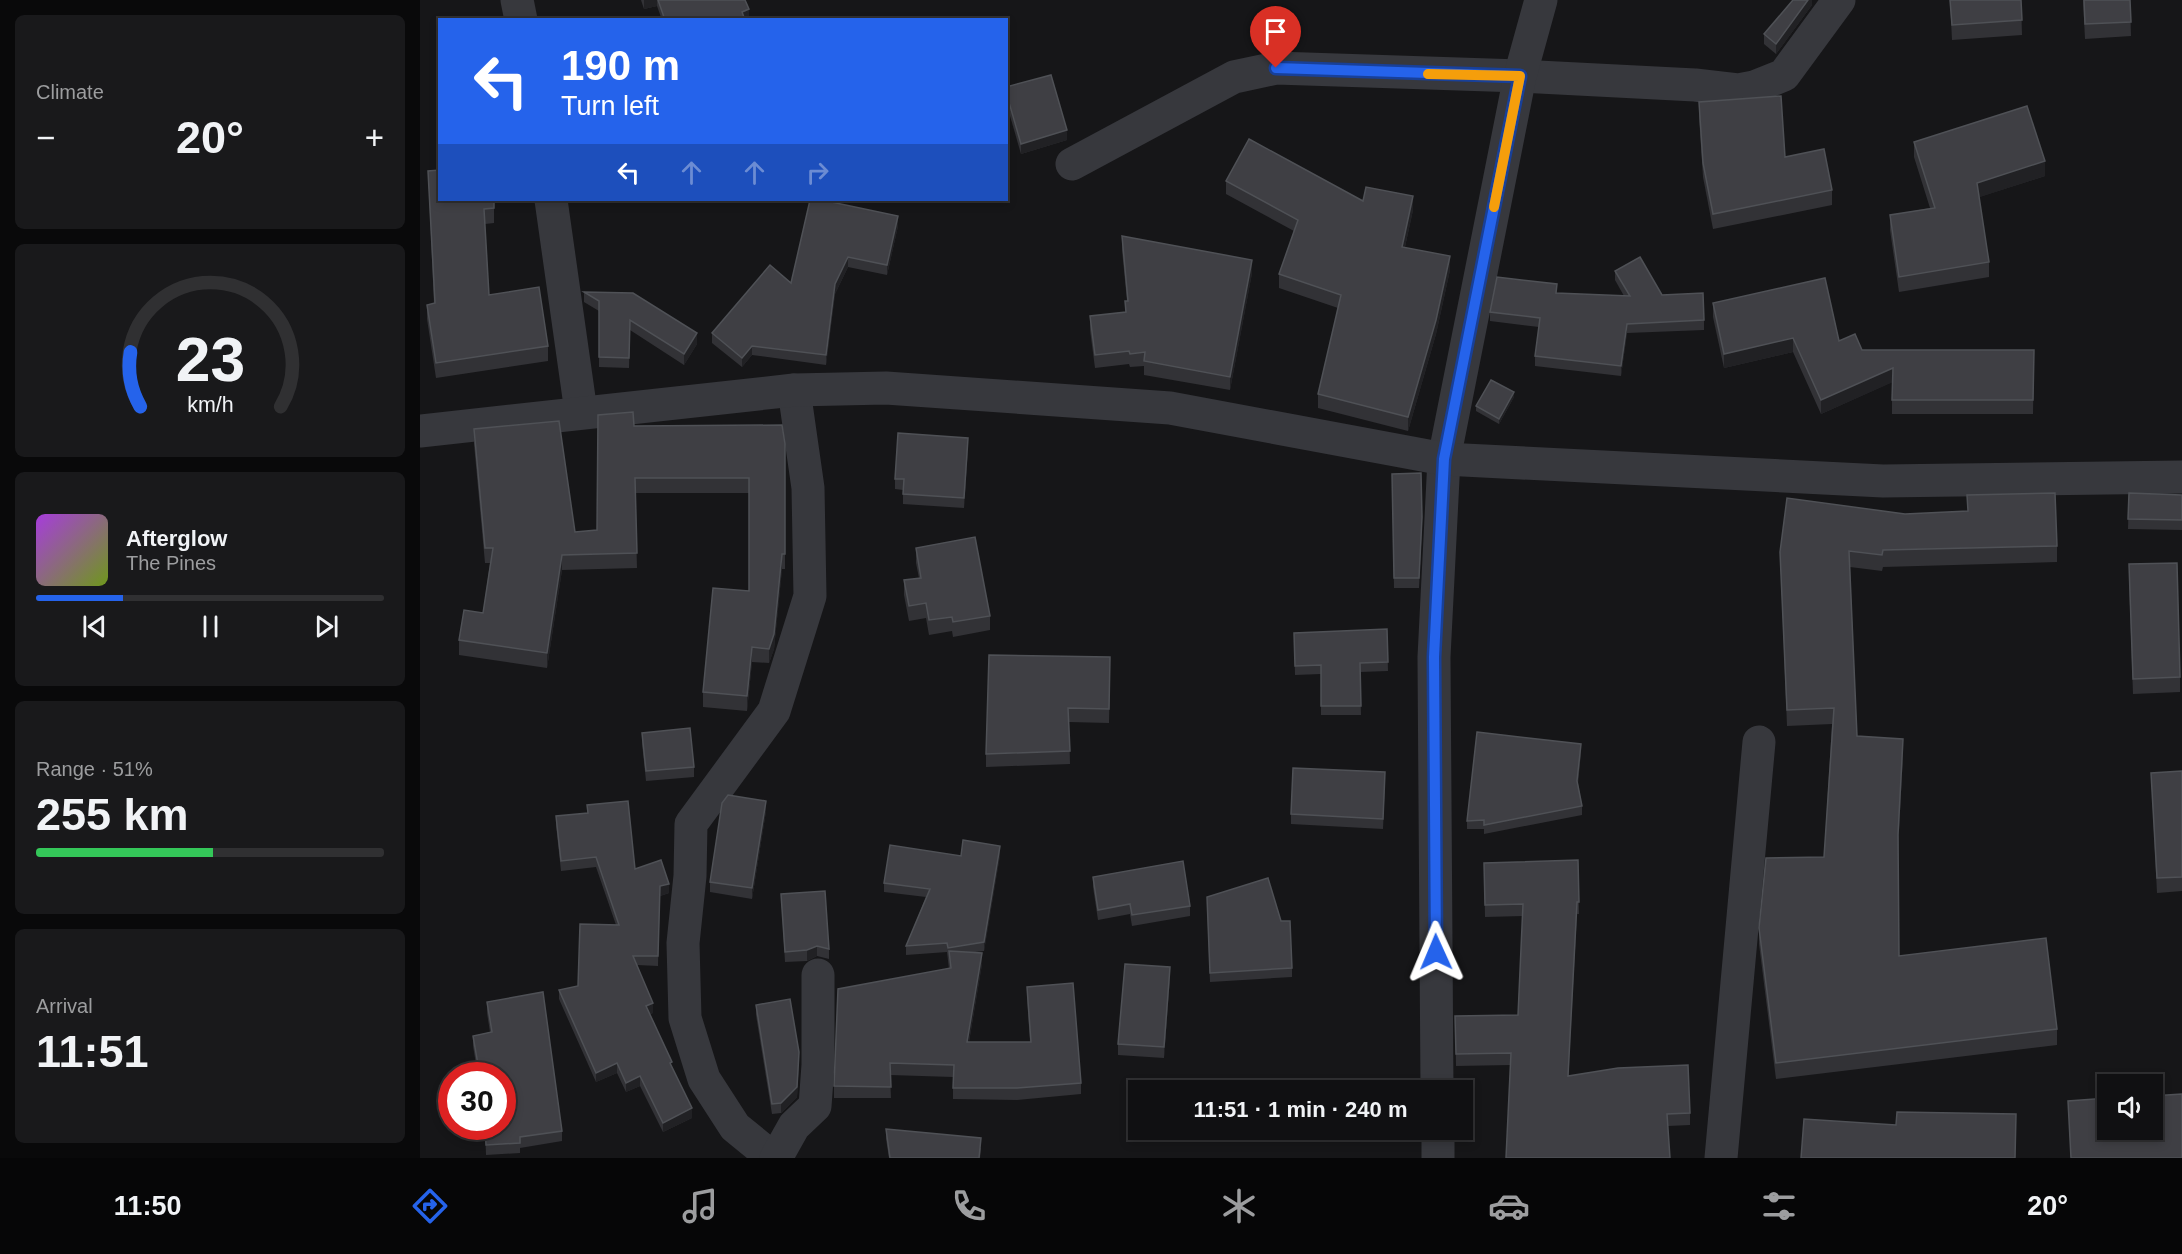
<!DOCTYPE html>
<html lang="en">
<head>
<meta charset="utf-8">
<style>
  :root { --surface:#101012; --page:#19191b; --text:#f1f3f6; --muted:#9c9d9f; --line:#303032; --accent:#2563eb }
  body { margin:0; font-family:Helvetica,sans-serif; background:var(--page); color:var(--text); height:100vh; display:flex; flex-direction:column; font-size:22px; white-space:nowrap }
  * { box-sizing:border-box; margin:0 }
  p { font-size:20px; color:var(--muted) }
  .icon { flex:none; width:33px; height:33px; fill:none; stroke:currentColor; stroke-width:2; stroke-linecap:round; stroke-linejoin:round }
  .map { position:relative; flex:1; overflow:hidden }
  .details { display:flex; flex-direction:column; gap:15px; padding:15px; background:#09090a; width:420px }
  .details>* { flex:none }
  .guide { position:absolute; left:18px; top:18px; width:570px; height:183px; border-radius:0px; box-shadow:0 3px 9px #0003,0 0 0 2px var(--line); background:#2563eb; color:#fff; overflow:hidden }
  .tools { position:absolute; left:1677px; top:1074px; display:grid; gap:12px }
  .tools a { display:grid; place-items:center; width:66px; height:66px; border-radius:0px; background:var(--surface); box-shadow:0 3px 9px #0003,0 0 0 2px var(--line); font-size:30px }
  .speed { position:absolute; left:18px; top:1062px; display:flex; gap:12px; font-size:30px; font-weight:700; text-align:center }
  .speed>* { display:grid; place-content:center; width:78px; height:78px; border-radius:50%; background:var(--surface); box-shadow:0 3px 9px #0003,0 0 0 2px var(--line); line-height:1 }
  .speed .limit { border:9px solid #d22; background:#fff; color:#111 }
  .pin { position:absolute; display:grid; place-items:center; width:51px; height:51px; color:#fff; margin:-62px -26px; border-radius:50% 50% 50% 0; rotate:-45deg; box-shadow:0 0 6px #0007 }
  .pin .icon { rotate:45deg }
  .me { position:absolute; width:66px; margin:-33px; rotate:359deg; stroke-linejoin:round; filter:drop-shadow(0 0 4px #0008) }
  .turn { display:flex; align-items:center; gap:21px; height:126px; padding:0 24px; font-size:27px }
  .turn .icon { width:78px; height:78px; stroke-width:2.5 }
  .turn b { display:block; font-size:42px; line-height:51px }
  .lanes { display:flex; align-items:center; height:57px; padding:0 24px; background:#0003; justify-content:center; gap:30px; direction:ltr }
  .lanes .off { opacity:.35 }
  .big { font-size:45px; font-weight:700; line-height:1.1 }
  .details .widget { flex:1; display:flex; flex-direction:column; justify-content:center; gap:9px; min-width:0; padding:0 21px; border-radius:9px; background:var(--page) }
  .details .dial { align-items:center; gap:0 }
  .dial svg { height:156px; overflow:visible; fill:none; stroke:var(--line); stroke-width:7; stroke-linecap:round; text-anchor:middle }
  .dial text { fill:var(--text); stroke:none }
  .song { display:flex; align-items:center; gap:18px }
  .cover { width:72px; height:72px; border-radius:9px; background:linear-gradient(135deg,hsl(280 70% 55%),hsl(80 70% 35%)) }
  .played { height:6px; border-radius:3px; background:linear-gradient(90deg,var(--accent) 25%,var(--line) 25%) }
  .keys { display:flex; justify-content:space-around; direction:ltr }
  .heat { display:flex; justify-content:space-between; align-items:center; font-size:33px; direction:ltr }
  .charge { height:9px; border-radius:4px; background:linear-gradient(90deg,#34c759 51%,var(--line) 0) }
  .trip { position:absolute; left:708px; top:1080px; width:345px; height:60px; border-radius:0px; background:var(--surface); box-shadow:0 3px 9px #0003,0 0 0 2px var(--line); font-weight:700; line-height:60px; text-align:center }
  .tabs { display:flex; height:96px; justify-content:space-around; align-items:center; background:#060607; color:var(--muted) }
  .tabs .icon { width:42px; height:42px }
  .tabs .current { color:var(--accent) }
  .tabs b { font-size:27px; color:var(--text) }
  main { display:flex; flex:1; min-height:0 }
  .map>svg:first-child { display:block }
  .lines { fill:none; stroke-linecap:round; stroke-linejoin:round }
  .minor { stroke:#37383d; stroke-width:33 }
  .tertiary { stroke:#37383d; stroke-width:33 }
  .wall { fill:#323236 }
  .shaded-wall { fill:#212124 }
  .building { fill:#3f3f44; stroke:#4f5156; stroke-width:1.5 }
  .route-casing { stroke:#184099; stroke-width:15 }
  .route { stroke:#2563eb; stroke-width:10 }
  .slow { stroke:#f59e0b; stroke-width:10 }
</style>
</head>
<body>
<main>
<section class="details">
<div class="widget"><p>Climate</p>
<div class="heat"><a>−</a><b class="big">20°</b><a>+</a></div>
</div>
<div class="widget dial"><svg viewBox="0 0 100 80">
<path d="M14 69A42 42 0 1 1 86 69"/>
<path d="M14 69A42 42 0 0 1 9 41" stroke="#2563eb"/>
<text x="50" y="56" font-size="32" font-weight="700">23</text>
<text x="50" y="72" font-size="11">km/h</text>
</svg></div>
<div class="widget">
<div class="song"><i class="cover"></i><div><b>Afterglow</b><p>The Pines</p></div></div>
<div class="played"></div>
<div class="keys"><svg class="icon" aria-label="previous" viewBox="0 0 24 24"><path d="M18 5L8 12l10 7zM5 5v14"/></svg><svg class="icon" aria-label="pause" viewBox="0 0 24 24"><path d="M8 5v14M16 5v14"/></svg><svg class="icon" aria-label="next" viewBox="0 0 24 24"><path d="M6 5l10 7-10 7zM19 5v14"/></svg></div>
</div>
<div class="widget"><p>Range · 51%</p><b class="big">255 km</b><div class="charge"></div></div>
<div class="widget"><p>Arrival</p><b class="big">11:51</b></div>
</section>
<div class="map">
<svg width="1762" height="1158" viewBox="0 0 1762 1158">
  <rect width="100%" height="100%" fill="#161618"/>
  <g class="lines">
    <g class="minor">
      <polyline points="97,0 101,20"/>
      <polyline points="652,164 814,77 856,68 1100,76 1275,85 1318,90 1334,87 1364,75 1419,0"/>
      <polyline points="131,200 161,412"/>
      <polyline points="1017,1090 1014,657 1024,459 1100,76 1121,0"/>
      <polyline points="1018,1130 1018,1158"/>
      <polyline points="353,1158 315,1127 284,1079 265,1018 263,943 270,876 271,824 354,711 390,596 388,488 374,390"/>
      <polyline points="356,1158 374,1126 395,1106 398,1065 398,975"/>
      <polyline points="1301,1158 1339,742"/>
    </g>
    <polyline class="tertiary" points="0,431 374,390 466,388 750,408 1024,459 1463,481 1762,477"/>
  </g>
  <g class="wall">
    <polygon points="221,0 325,0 329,18 327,20 242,20 237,6 224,9"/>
    <polygon points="1392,0 1392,5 1356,54 1344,44 1344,34"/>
    <polygon points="1530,0 1601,0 1602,35 1532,40"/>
    <polygon points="1663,0 1710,0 1711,36 1665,39"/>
    <polygon points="586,87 647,140 601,154 586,102"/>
    <polygon points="1279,102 1365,157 1412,190 1412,205 1293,229 1283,177 1279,117"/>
    <polygon points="1494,142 1625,176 1559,197 1569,262 1569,277 1479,292 1470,230 1470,215 1510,208 1494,157"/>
    <polygon points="8,171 74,200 74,223 65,224 69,295 128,346 128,361 16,378 7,319 7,305 14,304"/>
    <polygon points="806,181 943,201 993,210 985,247 1030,270 1016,334 988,431 898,408 898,394 918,308 859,288 859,274 874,231 806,194"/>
    <polygon points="478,226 467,275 428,267 415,294 406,365 332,355 322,367 292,343 292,333 371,283"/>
    <polygon points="702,236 832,273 810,390 724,375 724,366 710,367 709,364 675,368 670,330 670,316 705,312 705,301 707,301 702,250"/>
    <polygon points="1195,271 1242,295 1284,320 1284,330 1207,333 1201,376 1115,366 1115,356 1119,327 1070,321 1070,312 1137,294 1204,296 1195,280"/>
    <polygon points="164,292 277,344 264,365 210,330 209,368 179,367 179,311 164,302"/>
    <polygon points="1293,303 1419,341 1442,350 1614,350 1613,414 1472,414 1472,382 1401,414 1373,352 1304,368 1293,317"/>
    <polygon points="1094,397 1079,424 1056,411 1056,406"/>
    <polygon points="214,426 365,444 365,569 362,569 354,649 349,663 332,662 327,711 283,707 283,692 329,591 329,493 215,493 217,568 142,570 127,668 39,655 39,640 63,613 70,563 65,563 54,444 54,429 155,532 177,530"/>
    <polygon points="548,448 544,508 483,504 483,490 475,489 475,479"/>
    <polygon points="972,474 1002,527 999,588 974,588"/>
    <polygon points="1709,493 1762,495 1762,530 1708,529"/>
    <polygon points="1637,546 1637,562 1463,567 1462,571 1430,567 1437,736 1483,755 1478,849 1479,956 1637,1029 1637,1045 1356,1079 1339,944 1339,928 1404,857 1412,724 1367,726 1360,552"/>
    <polygon points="496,548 570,616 570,630 533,637 532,631 509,635 506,618 489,621 484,595 484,580 499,578 496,563"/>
    <polygon points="1709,579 1760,677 1760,692 1713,694"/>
    <polygon points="967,629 968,671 940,672 941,715 901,715 901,674 875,675 874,633"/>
    <polygon points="690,671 689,723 649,722 650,764 566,767 566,754"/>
    <polygon points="222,733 274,767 274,777 226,781 222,743"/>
    <polygon points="1161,752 1158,784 1162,806 1162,815 1064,834 1064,829 1047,829 1047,821"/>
    <polygon points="1762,771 1762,891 1737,893 1731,773"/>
    <polygon points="965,782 963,829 871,824 871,814"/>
    <polygon points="167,805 215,869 249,893 240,896 238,966 217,965 233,1013 230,1014 272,1118 243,1132 220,1086 206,1092 197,1073 176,1082 139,999 139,990 158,986 196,925 176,867 141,871 136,825 136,816 167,813"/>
    <polygon points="346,811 332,899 290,892 290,882"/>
    <polygon points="580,855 564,951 555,952 562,964 549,1042 610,1042 607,998 607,987 661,1083 661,1094 597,1100 533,1099 533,1077 470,1075 471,1098 414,1098 414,1086 529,969 527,952 486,955 486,946 506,897 464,892 464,883 541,856"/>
    <polygon points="1158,860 1159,914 1157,914 1148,1076 1270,1113 1270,1125 1248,1126 1091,1065 1036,1066 1035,1016 1098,1015 1103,916 1065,917 1064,863"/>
    <polygon points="673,877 770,906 770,916 712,926 710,914 678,920 673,887"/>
    <polygon points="361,894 409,949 409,959 397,956 387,961 365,962"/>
    <polygon points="787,906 872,968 872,977 790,982"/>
    <polygon points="750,977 744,1058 698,1055 698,1044"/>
    <polygon points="67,1002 142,1131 142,1141 100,1148 100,1153 66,1155 65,1126 82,1126 82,1076 58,1076 53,1046 53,1036 70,1032 67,1013"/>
    <polygon points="336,1005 379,1062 377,1097 361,1113 352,1114 336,1015"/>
    <polygon points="1648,1101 1762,1158 1651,1158"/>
    <polygon points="466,1129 561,1148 560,1158 469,1158 466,1139"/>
  </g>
  <g class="shaded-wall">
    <polygon points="224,0 237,0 237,6 224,9"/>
    <polygon points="1388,0 1392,0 1392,5 1356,54 1356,44"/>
    <polygon points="329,9 329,18 322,20 322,12"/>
    <polygon points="647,130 647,140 601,154 601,144"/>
    <polygon points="1625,161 1625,176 1557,198 1557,183"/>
    <polygon points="993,196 993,210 982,260 982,247"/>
    <polygon points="478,216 478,226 467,275 467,265"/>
    <polygon points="1030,256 1030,270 1016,334 988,431 988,417"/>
    <polygon points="428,257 428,267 415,294 406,365 406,355 415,284"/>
    <polygon points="832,260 832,273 810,390 810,377"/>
    <polygon points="1207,324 1207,333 1201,376 1201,366"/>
    <polygon points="277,333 277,344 264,365 264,354"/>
    <polygon points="1373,338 1373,352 1304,368 1304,354"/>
    <polygon points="332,346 332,355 322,367 322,358"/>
    <polygon points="1473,368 1473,382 1401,414 1401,400"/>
    <polygon points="1094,392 1094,397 1079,424 1079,419"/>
    <polygon points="548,438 548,448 544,508 544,498"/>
    <polygon points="362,554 362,569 354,649 349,663 349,649"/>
    <polygon points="142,555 142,570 127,668 127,653"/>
    <polygon points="332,647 332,662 327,711 327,696"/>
    <polygon points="1483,739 1483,755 1478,851 1478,835"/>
    <polygon points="1161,744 1161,752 1157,789 1157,781"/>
    <polygon points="346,801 346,811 332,899 332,888"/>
    <polygon points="580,846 580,855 564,951 564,942"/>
    <polygon points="249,884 249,893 240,896 238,966 240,886"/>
    <polygon points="1157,902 1157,914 1148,1088 1148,1076"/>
    <polygon points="397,946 397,956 387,961 387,950"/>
    <polygon points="562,953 562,964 547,1053 547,1042"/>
    <polygon points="750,967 750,977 744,1058 744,1047"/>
    <polygon points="233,1003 233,1013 226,1015 226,1006"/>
    <polygon points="379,1052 377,1097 361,1113 361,1103"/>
    <polygon points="197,1063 197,1073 176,1082 176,1073"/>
    <polygon points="220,1076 220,1086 206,1092 206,1083"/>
    <polygon points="272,1108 272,1118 243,1132 243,1123"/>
  </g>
  <g class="building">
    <polygon points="238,0 325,0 329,9 322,12 325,20 245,20"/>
    <polygon points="1373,0 1388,0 1356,44 1344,34"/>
    <polygon points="1530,0 1601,0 1602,20 1532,25"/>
    <polygon points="1664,0 1710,0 1711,22 1665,24"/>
    <polygon points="631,75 647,130 601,144 586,92 586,87"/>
    <polygon points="1361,96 1365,157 1404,149 1412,190 1293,214 1283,163 1279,102"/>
    <polygon points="1607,106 1625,161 1557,183 1569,262 1479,277 1470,215 1515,208 1494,142"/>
    <polygon points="829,139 943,201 946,187 993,196 982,247 1030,256 1016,320 988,417 898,394 921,295 859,274 878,220 806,181"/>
    <polygon points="20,170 20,200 74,200 74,208 64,209 69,295 119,287 128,346 16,363 7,305 15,303 8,171"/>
    <polygon points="390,200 402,200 478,216 467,265 428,257 415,284 406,355 332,346 322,358 292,333 350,265 371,283"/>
    <polygon points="702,236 832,260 810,377 724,361 725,352 710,354 709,351 675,355 670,316 706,312 705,301 708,301"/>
    <polygon points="1220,257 1242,295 1283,293 1284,320 1207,324 1201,366 1115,356 1120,318 1070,312 1077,277 1137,284 1136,293 1210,296 1195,271"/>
    <polygon points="1405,278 1419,341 1435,334 1442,350 1614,350 1613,400 1472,400 1473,368 1401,400 1373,338 1304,354 1293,303"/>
    <polygon points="164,292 213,293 277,333 264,354 210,320 209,358 179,357 179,301"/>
    <polygon points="1071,380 1094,392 1079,419 1056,406"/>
    <polygon points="213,412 214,426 362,425 365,444 365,554 362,554 354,634 349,649 332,647 327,696 283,692 293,588 329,591 329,478 215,478 217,553 142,555 127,653 39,640 44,610 63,613 73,548 65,548 54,429 139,421 155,532 177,530 178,415"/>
    <polygon points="478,433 548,438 544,498 483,494 484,479 475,479"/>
    <polygon points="1001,473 1002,517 999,578 974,578 972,474"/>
    <polygon points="1635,493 1637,546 1463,550 1462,555 1429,551 1437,736 1483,739 1478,835 1479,956 1626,938 1637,1029 1356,1063 1339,928 1346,858 1404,857 1414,708 1367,710 1360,552 1367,498 1485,514 1548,511 1547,495"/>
    <polygon points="1709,493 1762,495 1762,520 1708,519"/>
    <polygon points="555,537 570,616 533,622 532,617 509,620 506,603 489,606 484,580 501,578 496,548"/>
    <polygon points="1757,563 1760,677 1713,679 1709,564"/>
    <polygon points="967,629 968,662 940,663 941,706 901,706 901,665 875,666 874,633"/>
    <polygon points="569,655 690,657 689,709 648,708 650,751 566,754"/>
    <polygon points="270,728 274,767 226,771 222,733"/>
    <polygon points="1057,732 1161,744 1157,781 1162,806 1064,825 1064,820 1047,821"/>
    <polygon points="873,768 965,772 963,819 871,814"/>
    <polygon points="1762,771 1762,877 1737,878 1731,773"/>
    <polygon points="308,795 346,801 332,888 290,882 302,803"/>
    <polygon points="208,801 215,869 241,860 249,884 240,886 238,956 213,956 233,1003 226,1006 252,1062 250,1063 272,1108 243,1123 220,1076 206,1083 197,1063 176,1073 139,990 158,986 160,924 199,925 176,857 141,861 136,816 168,813 167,805"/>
    <polygon points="543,840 580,846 564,942 528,948 527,943 486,946 510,889 464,883 470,845 541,856"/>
    <polygon points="1158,860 1159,902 1157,902 1148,1076 1198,1068 1268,1065 1270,1113 1247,1114 1250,1158 1086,1158 1091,1053 1036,1054 1035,1016 1098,1015 1103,904 1065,905 1064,863"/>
    <polygon points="763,861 770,906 712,915 710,904 678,910 673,877"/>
    <polygon points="848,878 861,921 870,921 872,968 790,973 787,897"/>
    <polygon points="405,891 409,949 397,946 387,950 365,952 361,894"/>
    <polygon points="529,951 562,953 547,1042 611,1042 607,987 653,983 661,1083 597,1088 533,1088 534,1065 470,1063 471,1087 414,1086 418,989 531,968"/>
    <polygon points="705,964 750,967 744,1047 698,1044"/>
    <polygon points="123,992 142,1131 100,1137 100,1143 66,1145 65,1126 82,1126 82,1076 60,1076 53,1036 72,1032 67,1002"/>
    <polygon points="370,999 379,1052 377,1087 361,1103 352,1104 336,1005"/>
    <polygon points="1762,1094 1762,1158 1651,1158 1648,1101 1688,1098 1688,1130 1732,1130 1732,1096"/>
    <polygon points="1477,1112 1596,1114 1595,1158 1381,1158 1384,1119 1476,1125"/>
    <polygon points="466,1129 561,1138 559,1158 470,1158"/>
  </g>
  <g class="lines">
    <g class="route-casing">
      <polyline id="route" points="856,68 1100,76 1024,459 1014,657 1016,952"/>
    </g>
    <use href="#route" class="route"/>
    <polyline class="slow" points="1008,74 1100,76 1074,207"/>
  </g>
</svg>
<div class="tools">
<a><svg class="icon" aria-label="sound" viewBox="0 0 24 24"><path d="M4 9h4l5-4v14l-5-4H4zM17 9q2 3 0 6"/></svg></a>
</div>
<div class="speed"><div class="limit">30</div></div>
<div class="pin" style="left:856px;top:68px;background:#d93025"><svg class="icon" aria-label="arrive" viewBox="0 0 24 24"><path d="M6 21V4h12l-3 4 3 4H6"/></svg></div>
<svg class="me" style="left:1016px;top:952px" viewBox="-20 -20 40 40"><path d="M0-17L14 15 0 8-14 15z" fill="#2563eb" stroke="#fff" stroke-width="4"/></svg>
<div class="trip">11:51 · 1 min · 240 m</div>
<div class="guide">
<div class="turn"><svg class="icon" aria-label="left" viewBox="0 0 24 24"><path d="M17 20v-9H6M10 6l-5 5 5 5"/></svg><div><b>190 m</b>Turn left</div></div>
<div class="lanes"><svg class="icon" aria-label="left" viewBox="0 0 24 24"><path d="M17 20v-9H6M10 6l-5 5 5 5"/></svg><svg class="icon off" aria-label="ahead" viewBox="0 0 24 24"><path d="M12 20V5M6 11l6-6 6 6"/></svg><svg class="icon off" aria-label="ahead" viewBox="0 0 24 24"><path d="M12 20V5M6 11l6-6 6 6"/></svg><svg class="icon off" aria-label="right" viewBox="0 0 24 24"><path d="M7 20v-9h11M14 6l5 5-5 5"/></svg></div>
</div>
</div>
</main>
<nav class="tabs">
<b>11:50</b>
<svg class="icon current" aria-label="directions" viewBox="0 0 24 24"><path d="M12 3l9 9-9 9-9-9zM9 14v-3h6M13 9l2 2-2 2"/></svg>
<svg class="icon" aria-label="music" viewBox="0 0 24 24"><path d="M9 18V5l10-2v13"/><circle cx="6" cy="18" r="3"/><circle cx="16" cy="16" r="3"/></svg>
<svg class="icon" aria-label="phone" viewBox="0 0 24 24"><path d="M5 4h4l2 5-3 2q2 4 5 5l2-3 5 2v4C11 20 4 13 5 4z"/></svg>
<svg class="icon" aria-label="climate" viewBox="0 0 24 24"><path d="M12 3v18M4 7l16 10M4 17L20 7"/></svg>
<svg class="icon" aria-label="car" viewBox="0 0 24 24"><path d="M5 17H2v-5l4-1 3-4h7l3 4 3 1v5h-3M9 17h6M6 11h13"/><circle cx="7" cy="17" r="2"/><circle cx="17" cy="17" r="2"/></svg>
<svg class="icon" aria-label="filters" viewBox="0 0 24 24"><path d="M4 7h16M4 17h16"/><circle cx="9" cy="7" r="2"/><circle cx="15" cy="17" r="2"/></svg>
<b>20°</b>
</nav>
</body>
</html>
